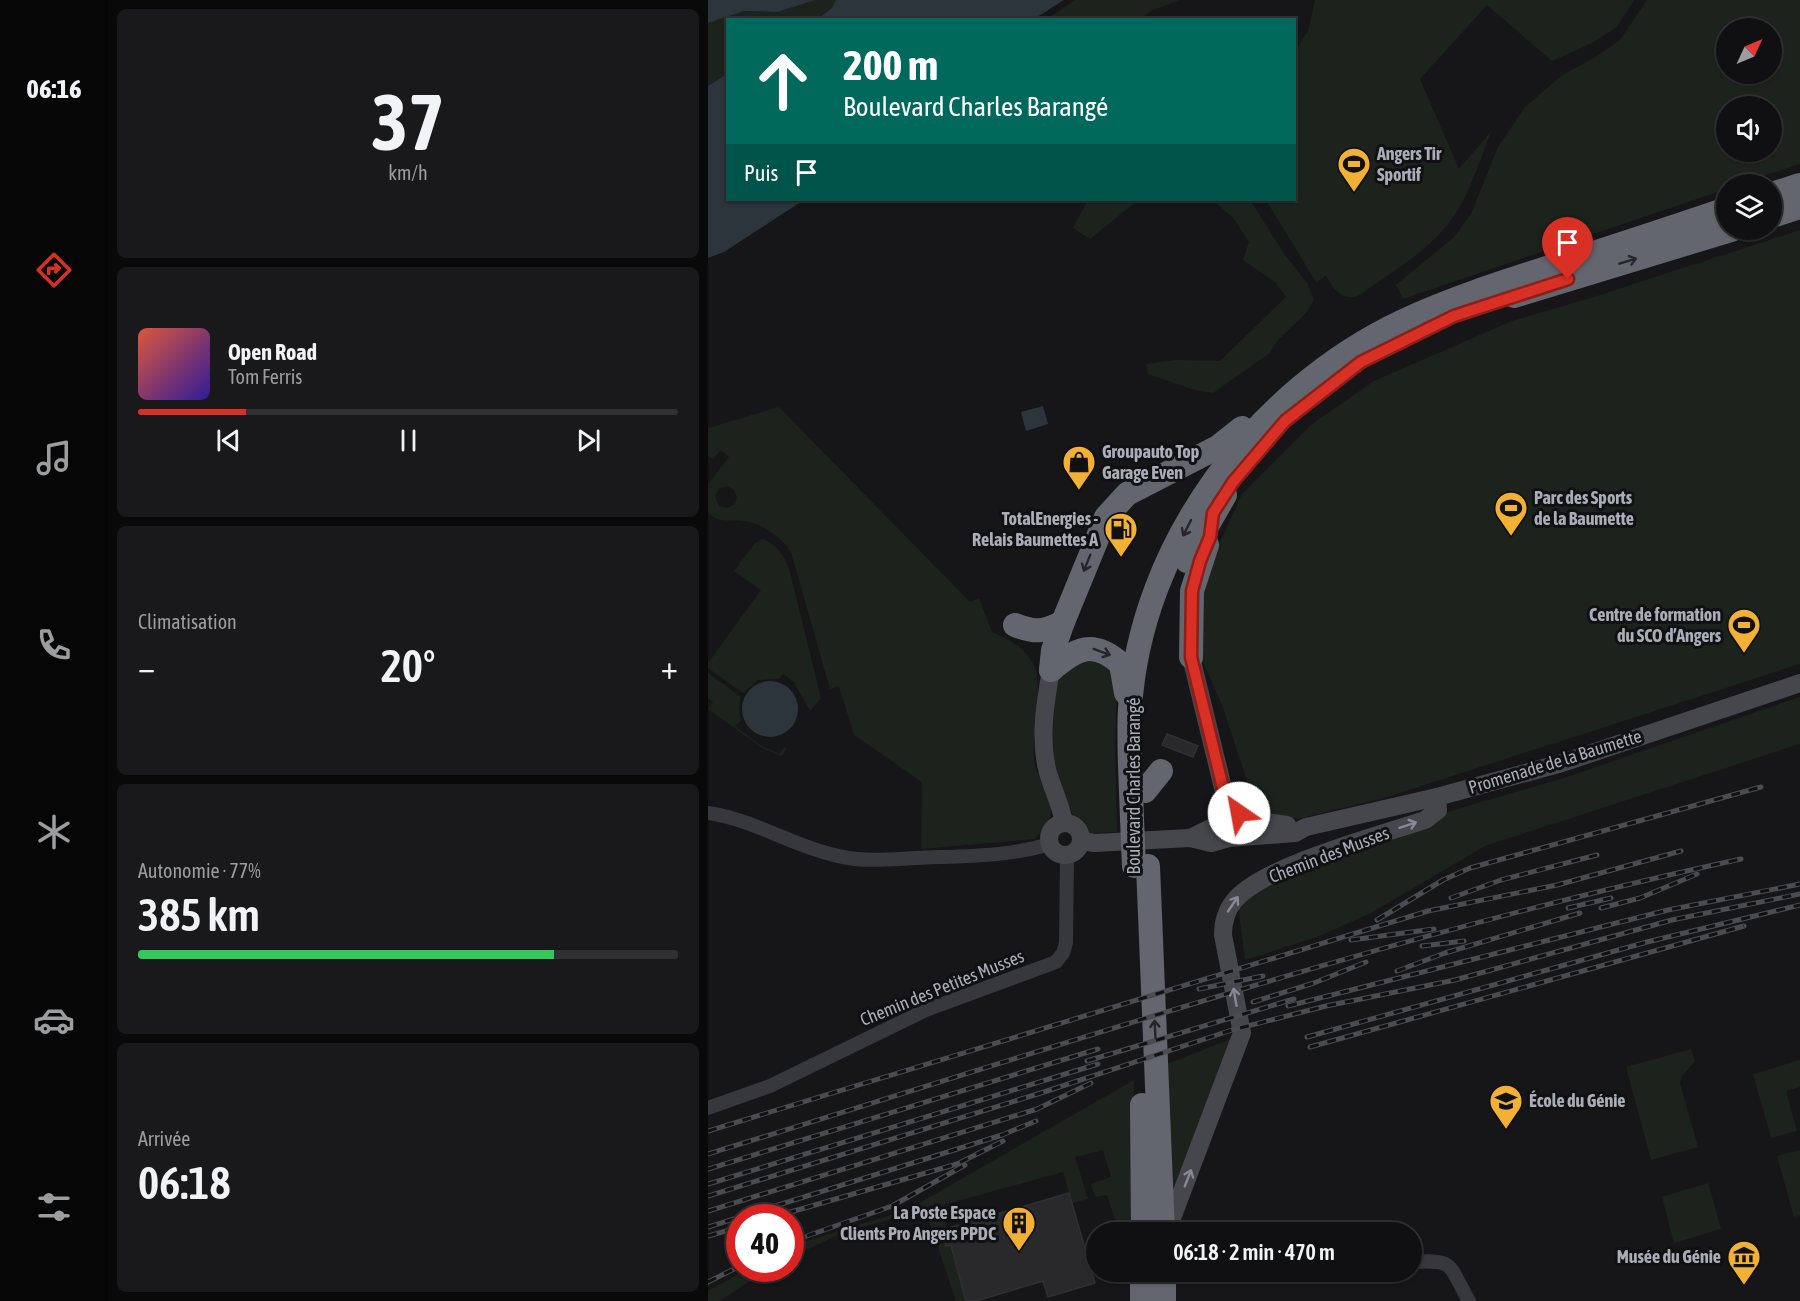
<!DOCTYPE html>
<html lang="fr">
<head>
<meta charset="utf-8">
<style>
  :root { --surface:#101012; --page:#19191b; --text:#f1f3f6; --muted:#9c9d9f; --line:#303032; --accent:#d93025 }
  body { margin:0; font-family:"Asap Condensed",sans-serif; background:var(--page); color:var(--text); height:100vh; display:flex; flex-direction:column; font-size:22px; white-space:nowrap }
  * { box-sizing:border-box; margin:0 }
  p { font-size:20px; color:var(--muted) }
  .icon { flex:none; width:33px; height:33px; fill:none; stroke:currentColor; stroke-width:2; stroke-linecap:round; stroke-linejoin:round }
  .map { position:relative; flex:1; overflow:hidden }
  .sheet { display:flex; flex-direction:column; gap:9px; padding:9px; background:#09090a; width:600px }
  .sheet>* { flex:none }
  .hud { position:absolute; left:18px; top:18px; width:570px; height:183px; border-radius:0px; box-shadow:0 2px 4px #0004,0 0 0 2px var(--line); background:#00695c; color:#fff; overflow:hidden }
  .needle { width:39px; rotate:46deg }
  .buttons { position:absolute; left:1008px; top:18px; display:grid; gap:12px }
  .buttons a { display:grid; place-items:center; width:66px; height:66px; border-radius:50%; background:var(--surface); box-shadow:0 2px 4px #0004,0 0 0 2px var(--line); font-size:30px }
  .speed { position:absolute; left:18px; top:1204px; display:flex; gap:12px; font-size:30px; font-weight:700; text-align:center }
  .speed>* { display:grid; place-content:center; width:78px; height:78px; border-radius:50%; background:var(--surface); box-shadow:0 2px 4px #0004,0 0 0 2px var(--line); line-height:1 }
  .speed .limit { border:9px solid #d22; background:#fff; color:#111 }
  .pin { position:absolute; display:grid; place-items:center; width:51px; height:51px; color:#fff; margin:-62px -26px; border-radius:50% 50% 50% 0; rotate:-45deg; box-shadow:0 0 6px #0007 }
  .pin .icon { rotate:45deg }
  .me { position:absolute; width:66px; margin:-33px; rotate:327deg; stroke-linejoin:round; filter:drop-shadow(0 0 4px #0008) }
  .turn { display:flex; align-items:center; gap:21px; height:126px; padding:0 18px; font-size:27px }
  .turn .icon { width:78px; height:78px; stroke-width:2.5 }
  .turn b { display:block; font-size:42px; line-height:51px }
  .then { display:flex; align-items:center; height:57px; padding:0 18px; background:#0003; gap:12px; font-size:22px }
  .big { font-size:45px; font-weight:600; line-height:1.1 }
  .sheet .card { flex:1; display:flex; flex-direction:column; justify-content:center; gap:9px; min-width:0; padding:0 21px; border-radius:9px; background:var(--page) }
  .sheet .dial { align-items:center; gap:0 }
  .dial b { font-size:78px; line-height:1 }
  .song { display:flex; align-items:center; gap:18px }
  .cover { width:72px; height:72px; border-radius:9px; background:linear-gradient(135deg,hsl(10 70% 55%),hsl(250 70% 35%)) }
  .played { height:6px; border-radius:3px; background:linear-gradient(90deg,var(--accent) 20%,var(--line) 20%) }
  .keys { display:flex; justify-content:space-around; direction:ltr }
  .heat { display:flex; justify-content:space-between; align-items:center; font-size:33px; direction:ltr }
  .charge { height:9px; border-radius:4px; background:linear-gradient(90deg,#34c759 77%,var(--line) 0) }
  .trip { position:absolute; left:378px; top:1222px; width:336px; height:60px; border-radius:30px; background:var(--surface); box-shadow:0 2px 4px #0004,0 0 0 2px var(--line); font-weight:600; line-height:60px; text-align:center }
  main { display:flex; flex:1; min-height:0 }
  .tab-bar { display:flex; flex-direction:column; width:108px; justify-content:space-around; align-items:center; background:#060607; color:var(--muted) }
  .tab-bar .icon { width:42px; height:42px }
  .tab-bar .active { color:var(--accent) }
  .tab-bar b { font-size:27px; color:var(--text) }
  .map>svg:first-child { display:block }
  .green { fill:#1c231d; fill-rule:evenodd }
  .water { fill:#2c353c }
  .building { fill:#29292c; stroke:#303034; stroke-width:1.5 }
  .lines { fill:none; stroke-linecap:round; stroke-linejoin:round }
  .street { stroke:#37383d; stroke-width:14 }
  .secondary { stroke:#45474d; stroke-width:18 }
  .highway { stroke:#63666e; stroke-width:24 }
  .rail-casing { stroke:#4a4c52; stroke-width:5 }
  .rail { stroke:#111113; stroke-width:3; stroke-dasharray:9; stroke-linecap:butt }
  .highway-bridge { stroke:#63666e; stroke-width:24 }
  .oneway { stroke:#26262a }
  .oneway2 { stroke:#858993 }
  .route-casing { stroke:#8d1f18; stroke-width:15 }
  .route { stroke:#d93025; stroke-width:10 }
  .labels { text-anchor:middle; stroke-width:6; stroke-linejoin:round; paint-order:stroke }
  .poi-label { font-size:18px; font-weight:bold; fill:#a8adb8; stroke:#111113; text-anchor:start }
  .street-label { font-size:18px; fill:#a8adb8; stroke:#111113 }
</style>
</head>
<body>
<main>
<nav class="tab-bar">
<b>06:16</b>
<svg class="icon active" aria-label="directions" viewBox="0 0 24 24"><path d="M12 3l9 9-9 9-9-9zM9 14v-3h6M13 9l2 2-2 2"/></svg>
<svg class="icon" aria-label="music" viewBox="0 0 24 24"><path d="M9 18V5l10-2v13"/><circle cx="6" cy="18" r="3"/><circle cx="16" cy="16" r="3"/></svg>
<svg class="icon" aria-label="phone" viewBox="0 0 24 24"><path d="M5 4h4l2 5-3 2q2 4 5 5l2-3 5 2v4C11 20 4 13 5 4z"/></svg>
<svg class="icon" aria-label="climate" viewBox="0 0 24 24"><path d="M12 3v18M4 7l16 10M4 17L20 7"/></svg>
<svg class="icon" aria-label="car" viewBox="0 0 24 24"><path d="M5 17H2v-5l4-1 3-4h7l3 4 3 1v5h-3M9 17h6M6 11h13"/><circle cx="7" cy="17" r="2"/><circle cx="17" cy="17" r="2"/></svg>
<svg class="icon" aria-label="filters" viewBox="0 0 24 24"><path d="M4 7h16M4 17h16"/><circle cx="9" cy="7" r="2"/><circle cx="15" cy="17" r="2"/></svg>
</nav>
<section class="sheet">
<div class="card dial"><b>37</b><p>km/h</p></div>
<div class="card">
<div class="song"><i class="cover"></i><div><b>Open Road</b><p>Tom Ferris</p></div></div>
<div class="played"></div>
<div class="keys"><svg class="icon" aria-label="previous" viewBox="0 0 24 24"><path d="M18 5L8 12l10 7zM5 5v14"/></svg><svg class="icon" aria-label="pause" viewBox="0 0 24 24"><path d="M8 5v14M16 5v14"/></svg><svg class="icon" aria-label="next" viewBox="0 0 24 24"><path d="M6 5l10 7-10 7zM19 5v14"/></svg></div>
</div>
<div class="card"><p>Climatisation</p>
<div class="heat"><a>−</a><b class="big">20°</b><a>+</a></div>
</div>
<div class="card"><p>Autonomie · 77%</p><b class="big">385 km</b><div class="charge"></div></div>
<div class="card"><p>Arrivée</p><b class="big">06:18</b></div>
</section>
<div class="map">
<svg width="1092" height="1301" viewBox="0 0 1092 1301">
  <rect width="100%" height="100%" fill="#161618"/>
  <g class="green">
    <polygon points="107,0 128,0 124,8 110,19 20,20 19,74 0,86 0,23 36,11 70,12"/>
    <polygon points="367,0 471,0 443,11 432,19 339,19"/>
    <path d="M607,0h319l-17,27 -25,16 -40,18 -65,-56 -67,74 39,90 33,-39c-10,24 -18,50 -30,73 -24,44 -65,65 -104,93 -17,5 -24,-7 -32,-20l-10,6 -50,-82h28l1,-149 13,-20z"/>
    <path d="M939,0h153v164l-61,20h-13v5l-323,110 -7,-14 58,-48 17,-23 27,-67 27,-40 36,-31 38,-21 21,-15zM1018,28h46v46h-46zM1018,106h46v46h-46z"/>
    <polygon points="380,200 430,200 382,239 365,228"/>
    <polygon points="505,200 542,200 577,255 600,284 606,300 598,313 569,341 562,353 505,393 486,390 440,374 438,364 468,360 512,361 578,297 567,282 535,260 541,242 526,219"/>
    <polygon points="1092,230 1092,664 676,798 589,819 560,813 547,805 514,705 493,658 495,580 534,494 604,424 666,381 804,321 886,297"/>
    <path d="M71,407l191,195 9,-4 13,34c17,7 34,16 42,34 10,22 -2,68 0,93 2,19 17,34 17,53 -1,11 -9,20 -17,27l-113,10 1,-67 -68,-47 -15,-49 -9,3 -39,-137c-10,-15 -29,-29 -47,-31 -15,-2 -25,3 -36,-9v-28l21,-27 -8,-7 -8,9 -5,-3v-28zM19,486l7,4 3,7 -2,7 -8,4 -8,-2 -4,-9 4,-9z"/>
    <path d="M55,539c15,6 23,19 27,34l31,125 -11,13 -16,-29 -11,-8 -4,5 -21,1 -15,13 -35,-25v-5l53,-73 -27,-19 21,-28z"/>
    <polygon points="380,655 399,660 409,679 407,743 409,832 381,833 370,824 349,783 341,756 345,687 361,665"/>
    <polygon points="0,673 33,697 31,708 33,720 27,726 52,745 71,754 76,747 79,748 74,756 56,749 0,709 5,702 0,698"/>
    <polygon points="1092,697 1092,744 777,846 663,913 609,937 537,960 530,904 578,875 736,813 856,778"/>
    <polygon points="525,1038 464,1204 457,1065"/>
    <polygon points="983,1049 987,1061 974,1076 972,1083 990,1147 943,1160 918,1067"/>
    <polygon points="1092,1060 1092,1087 1078,1091 1089,1131 1063,1138 1045,1074"/>
    <polygon points="426,1080 422,1233 402,1233 400,1228 409,1225 399,1195 387,1197 383,1184 403,1177 395,1150 367,1157 380,1199 364,1203 355,1172 151,1228 138,1240 128,1236 83,1257 83,1247 89,1244 199,1210"/>
    <polygon points="1092,1150 1092,1215 1086,1217 1069,1156"/>
    <polygon points="1000,1183 1013,1229 966,1243 954,1197"/>
    <polygon points="219,1214 235,1216 239,1230 234,1230 238,1246 243,1245 258,1301 248,1301"/>
    <polygon points="40,1269 61,1269 11,1301 0,1301 0,1291"/>
  </g>
  <g class="water">
    <polygon points="0,0 107,0 70,12 36,11 0,23"/>
    <polygon points="128,0 356,0 326,19 110,19 124,8"/>
    <polygon points="19,74 20,200 96,200 16,252 0,258 0,86"/>
    <polygon points="335,406 340,424 318,431 313,412"/>
    <circle cx="62" cy="709" r="28"/>
  </g>
  <g class="building">
    <polygon points="459,734 490,746 485,757 454,745"/>
    <polygon points="361,1193 387,1283 340,1297 335,1281 268,1301 258,1301 243,1245 238,1246 234,1230"/>
  </g>
  <g class="lines">
    <g class="street">
      <path d="M0,813c48,7 88,35 135,44 24,5 51,2 74,1 44,-2 90,-1 133,-14"/>
      <polyline points="0,1108 62,1086 218,1010 348,962 355,953 358,943 359,855"/>
      <path d="M704,1262c44,-3 36,3 57,39"/>
      <polyline points="464,1277 547,1272"/>
    </g>
    <g class="secondary">
      <polyline points="483,657 516,792 515,819"/>
      <path d="M343,670c-6,34 -12,69 -3,103 5,17 13,32 16,50"/>
      <polyline points="516,792 538,819 579,825"/>
      <circle cx="357" cy="839" r="16"/>
      <polyline points="482,838 513,823"/>
      <polyline points="373,841 387,843 482,838 503,843 521,838 587,833 598,827 729,797 854,763 1092,683"/>
      <path d="M462,1233l-1,-7 73,-193 -19,-98c0,-12 3,-24 11,-34 28,-35 146,-66 191,-81l13,-10 -1,-13"/>
    </g>
    <g class="highway">
      <polyline points="1064,194 1092,185"/>
      <polyline points="1064,216 1092,207"/>
      <polyline points="806,296 1023,230"/>
      <polyline points="479,561 517,495"/>
      <path d="M307,625c20,8 29,7 48,-3"/>
      <polyline points="483,657 484,591 499,545"/>
      <polyline points="343,670 345,650 355,622 398,517 419,494 510,447 534,428"/>
      <path d="M343,670c26,-22 42,-31 70,-6l5,29"/>
      <polyline points="437,791 453,771"/>
      <path d="M424,819c-1,-37 -4,-74 -2,-110 10,-164 126,-319 273,-388 47,-22 97,-38 147,-54 59,-19 118,-38 176,-58"/>
      <polyline points="440,866 455,1233"/>
      <polyline points="434,1105 435,1233"/>
      <polyline points="456,1272 456,1301"/>
      <polyline points="434,1301 434,1272"/>
    </g>
    <g class="rail-casing">
      <g id="rail">
        <polyline points="743,898 793,880 889,855"/>
        <polyline points="860,908 903,898"/>
        <polyline points="893,908 932,898 989,874"/>
        <polyline points="669,920 735,880 762,868 1053,787"/>
        <polyline points="643,940 726,929"/>
        <polyline points="714,946 756,941"/>
        <polyline points="689,971 737,953 872,913"/>
        <polyline points="491,989 555,976"/>
        <polyline points="545,1002 606,983 658,962"/>
        <polyline points="580,1006 960,910 1092,884"/>
        <polyline points="599,1037 939,942 1092,905"/>
        <polyline points="602,1047 1036,926"/>
        <polyline points="379,1061 586,999"/>
        <polyline points="0,1131 720,911 849,885 973,851"/>
        <path d="M0,1154c342,-105 683,-220 1033,-295"/>
        <polyline points="0,1169 390,1049"/>
        <polyline points="0,1184 390,1064"/>
        <polyline points="0,1196 336,1092 524,1030 618,1006 747,980 964,920 1092,894"/>
        <polyline points="0,1211 329,1109 383,1083"/>
        <polyline points="62,1218 249,1164 295,1141"/>
        <polyline points="0,1227 294,1135 328,1121"/>
        <polyline points="0,1236 32,1227"/>
        <polyline points="82,1242 184,1206 257,1165"/>
        <polyline points="0,1282 32,1266"/>
      </g>
    </g>
    <use href="#rail" class="rail"/>
    <polyline class="highway-bridge" points="424,819 426,866"/>
  </g>
  <defs><path id="oneway-shaft" d="M-6 0H5M1.5-3L5.5 0L1.5 3" fill="none" stroke-width="1.6" stroke-linecap="round" stroke-linejoin="round" transform="scale(1.5)"/></defs>
  <g class="oneway">
    <use href="#oneway-shaft" transform="translate(920 261) rotate(-17)"/>
    <use href="#oneway-shaft" transform="translate(479 528) rotate(117)"/>
    <use href="#oneway-shaft" transform="translate(379 563) rotate(112)"/>
    <use href="#oneway-shaft" transform="translate(394 652) rotate(20)"/>
    <use href="#oneway-shaft" transform="translate(447 1029) rotate(-93)"/>
  </g>
  <g class="oneway2">
    <use href="#oneway-shaft" transform="translate(700 825) rotate(-19)"/>
    <use href="#oneway-shaft" transform="translate(525 904) rotate(-56)"/>
    <use href="#oneway-shaft" transform="translate(527 997) rotate(-100)"/>
    <use href="#oneway-shaft" transform="translate(480 1178) rotate(-69)"/>
  </g>
  <g class="lines">
    <g class="route-casing">
      <polyline id="route" points="531,813 516,792 483,657 484,591 492,561 502,537 505,513 525,482 577,421 653,362 746,316 860,279"/>
    </g>
    <use href="#route" class="route"/>
  </g>
  <defs>
    <g id="stadium-pin" transform="scale(1.725)"><path d="M0 17L-7.5 6A9.5 9.5 0 1 1 7.5 6Z" fill="#f2b134" stroke="#111113"/><path d="M0-5a6.5 5 0 1 0 0 10a6.5 5 0 1 0 0-10ZM-3.5-1.8h7v3.6h-7Z" fill="#111"/></g>
    <g id="shop-pin" transform="scale(1.725)"><path d="M0 17L-7.5 6A9.5 9.5 0 1 1 7.5 6Z" fill="#f2b134" stroke="#111113"/><path d="M-5-2.5h2.3a2.7 3.5 0 0 1 5.4 0H5L5.5 6h-11ZM-1.5-2.5h3a1.5 2.3 0 0 0-3 0Z" fill="#111"/></g>
    <g id="fuel-pin" transform="scale(1.725)"><path d="M0 17L-7.5 6A9.5 9.5 0 1 1 7.5 6Z" fill="#f2b134" stroke="#111113"/><path d="M-5.5-6h7V0h2V4h1.3V-2.5L3-4.5l.8-.8L6-3V5H2.5V1h-1V6h-7ZM-4.2-4.7v3.2H.2V-4.7Z" fill="#111"/></g>
    <g id="university-pin" transform="scale(1.725)"><path d="M0 17L-7.5 6A9.5 9.5 0 1 1 7.5 6Z" fill="#f2b134" stroke="#111113"/><path d="M0-5L7-2L0 1L-7-2ZM-4 1L0 2.5L4 1V4Q0 6-4 4Z" fill="#111"/></g>
    <g id="building-pin" transform="scale(1.725)"><path d="M0 17L-7.5 6A9.5 9.5 0 1 1 7.5 6Z" fill="#f2b134" stroke="#111113"/><path d="M-4-6H4V6H1V3H-1V6H-4ZM-2.5-4.3h1.7v1.8h-1.7ZM.8-4.3h1.7v1.8H.8ZM-2.5-1h1.7V.8h-1.7ZM.8-1h1.7V.8H.8Z" fill="#111"/></g>
    <g id="museum-pin" transform="scale(1.725)"><path d="M0 17L-7.5 6A9.5 9.5 0 1 1 7.5 6Z" fill="#f2b134" stroke="#111113"/><path d="M0-6L6-3V-2H-6V-3ZM-5-1h2V3h-2ZM-1-1h2V3h-2ZM3-1h2V3H3ZM-6 4H6V6H-6Z" fill="#111"/></g>
  </defs>
  <g fill-rule="evenodd">
    <use href="#stadium-pin" x="646" y="164"/>
    <use href="#shop-pin" x="371" y="462"/>
    <use href="#stadium-pin" x="803" y="508"/>
    <use href="#fuel-pin" x="413" y="529"/>
    <use href="#stadium-pin" x="1036" y="625"/>
    <use href="#university-pin" x="798" y="1101"/>
    <use href="#building-pin" x="311" y="1223"/>
    <use href="#museum-pin" x="1036" y="1257"/>
  </g>
  <g class="labels">
    <g class="poi-label">
      <text x="669" y="160">Angers Tir<tspan x="669" dy="21">Sportif</tspan></text>
      <text x="394" y="458">Groupauto Top<tspan x="394" dy="21">Garage Even</tspan></text>
      <text x="826" y="504">Parc des Sports<tspan x="826" dy="21">de la Baumette</tspan></text>
      <text x="390" y="525" text-anchor="end">TotalEnergies -<tspan x="390" dy="21">Relais Baumettes A</tspan></text>
      <text x="1013" y="621" text-anchor="end">Centre de formation<tspan x="1013" dy="21">du SCO d’Angers</tspan></text>
      <text x="821" y="1107">École du Génie</text>
      <text x="288" y="1219" text-anchor="end">La Poste Espace<tspan x="288" dy="21">Clients Pro Angers PPDC</tspan></text>
      <text x="1013" y="1263" text-anchor="end">Musée du Génie</text>
    </g>
    <g class="street-label">
      <text transform="translate(847 762) rotate(-17)" y="6">Promenade de la Baumette</text>
      <text transform="translate(426 786) rotate(-90)" y="6">Boulevard Charles Barangé</text>
      <text transform="translate(621 855) rotate(-21)" y="6">Chemin des Musses</text>
      <text transform="translate(234 988) rotate(-22)" y="6">Chemin des Petites Musses</text>
    </g>
  </g>
</svg>
<div class="buttons">
<a><svg class="needle" viewBox="-14 -14 28 28"><path d="M0-13l5 13h-10z" fill="#e53935"/><path d="M0 13l5-13h-10z" fill="#9c9d9f"/></svg></a>
<a><svg class="icon" aria-label="sound" viewBox="0 0 24 24"><path d="M4 9h4l5-4v14l-5-4H4zM17 9q2 3 0 6"/></svg></a>
<a><svg class="icon" aria-label="layers" viewBox="0 0 24 24"><path d="M12 4l9 5-9 5-9-5zM3 14l9 5 9-5"/></svg></a>
</div>
<div class="speed"><div class="limit">40</div></div>
<div class="pin" style="left:860px;top:279px;background:#d93025"><svg class="icon" aria-label="arrive" viewBox="0 0 24 24"><path d="M6 21V4h12l-3 4 3 4H6"/></svg></div>
<svg class="me" style="left:531px;top:813px" viewBox="-20 -20 40 40"><circle r="19" fill="#fff"/><path d="M0-13L10 11 0 6-10 11z" fill="#d93025"/></svg>
<div class="trip">06:18 · 2 min · 470 m</div>
<div class="hud">
<div class="turn"><svg class="icon" aria-label="ahead" viewBox="0 0 24 24"><path d="M12 20V5M6 11l6-6 6 6"/></svg><div><b>200 m</b>Boulevard Charles Barangé</div></div>
<div class="then">Puis<svg class="icon" aria-label="arrive" viewBox="0 0 24 24"><path d="M6 21V4h12l-3 4 3 4H6"/></svg></div>
</div>
</div>
</main>
</body>
</html>
